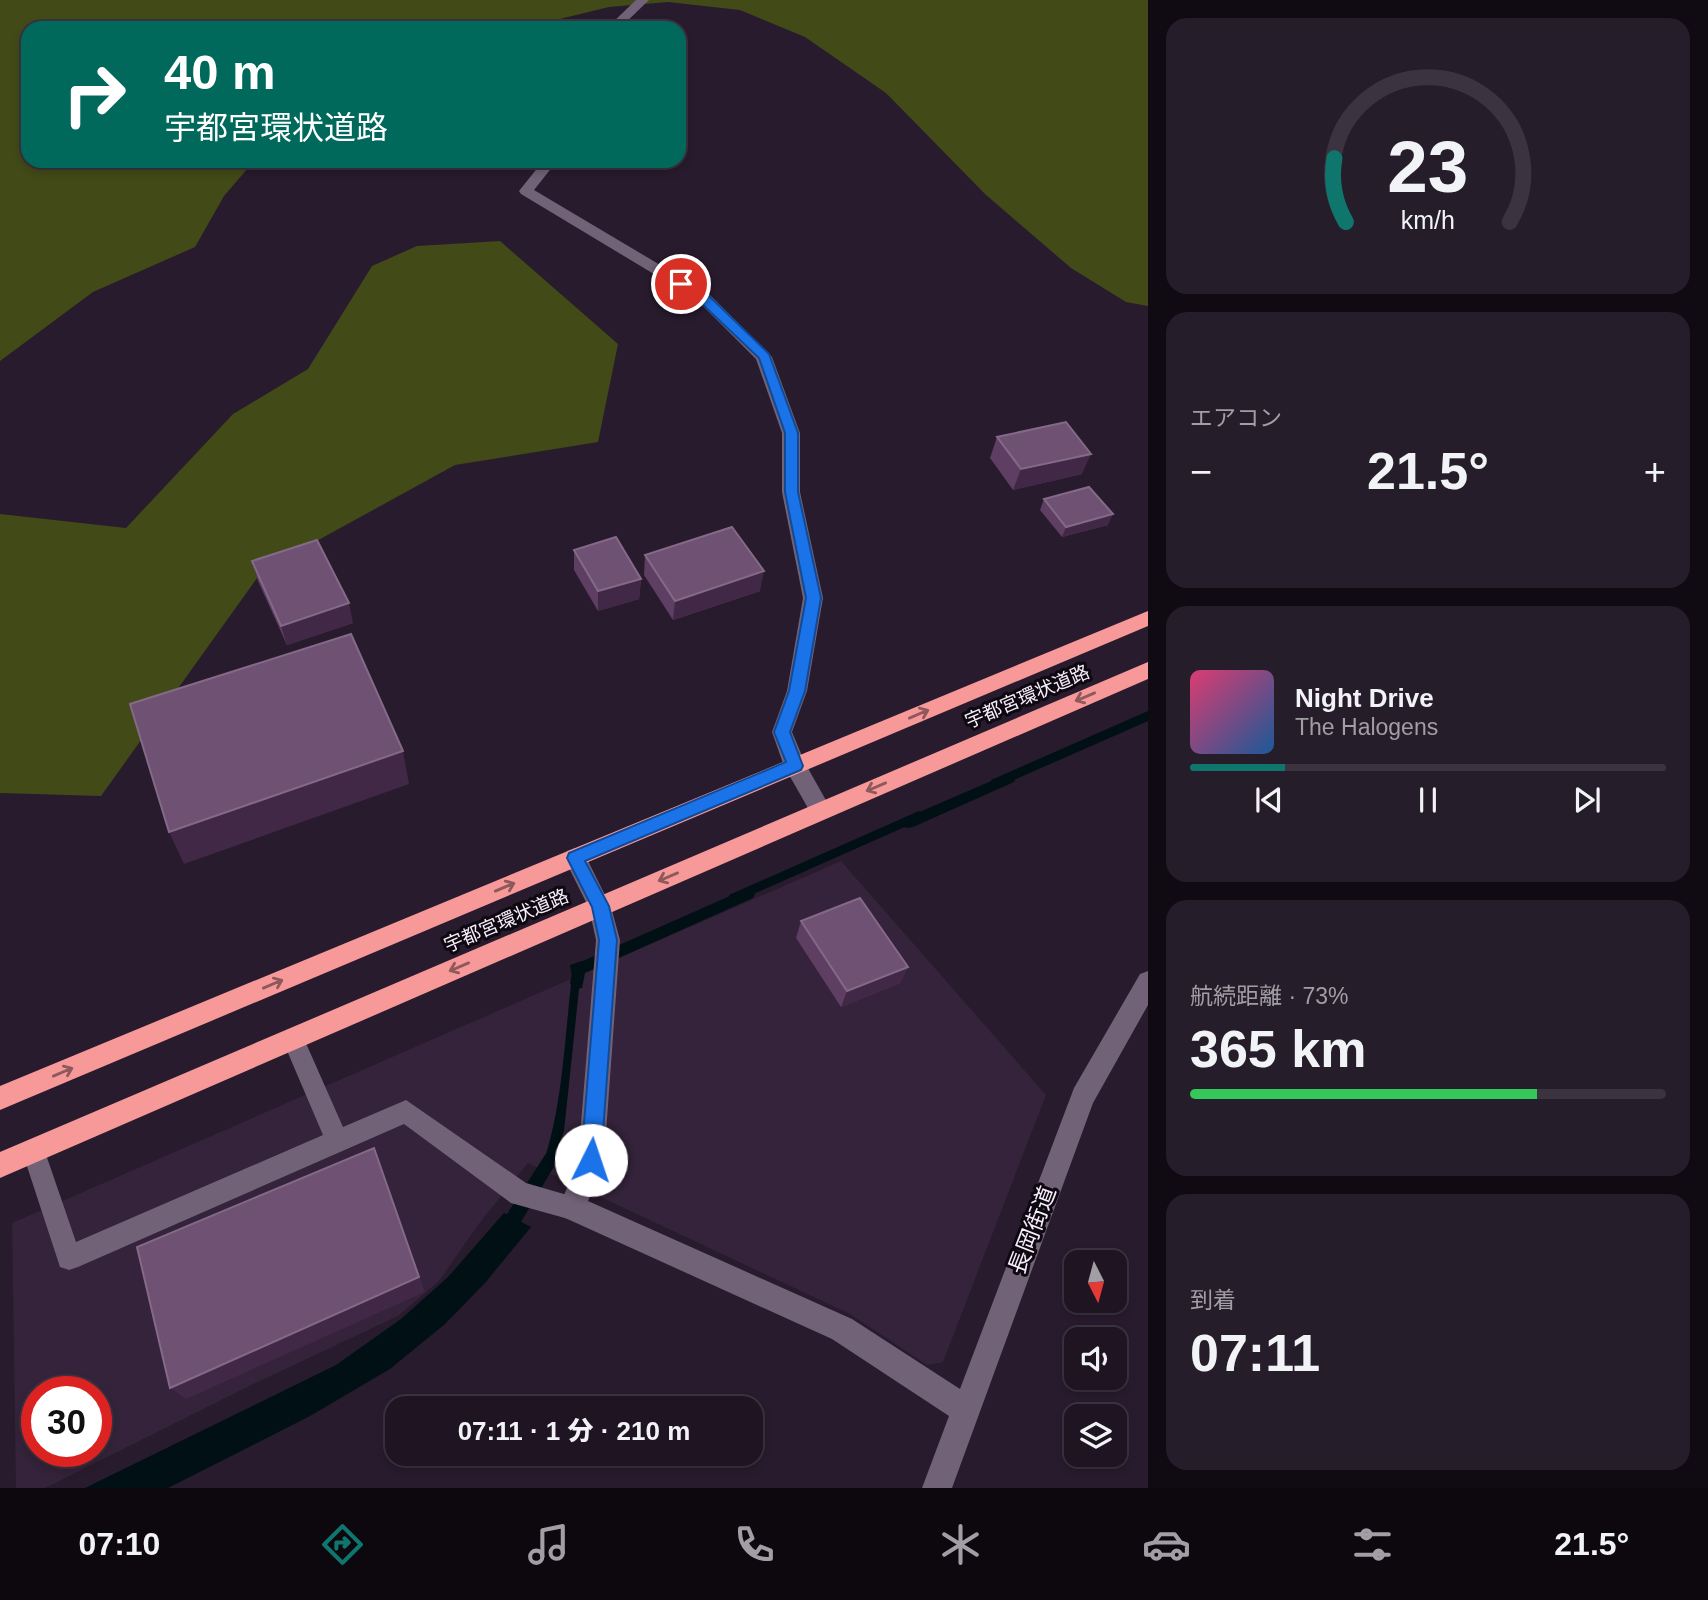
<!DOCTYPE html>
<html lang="ja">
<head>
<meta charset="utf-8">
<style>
  :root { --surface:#1e1422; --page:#261d2a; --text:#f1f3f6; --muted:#a19ea5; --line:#3c3340; --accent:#0f766e }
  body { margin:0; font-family:Helvetica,"Noto Sans JP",sans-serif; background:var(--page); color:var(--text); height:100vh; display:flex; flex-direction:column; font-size:26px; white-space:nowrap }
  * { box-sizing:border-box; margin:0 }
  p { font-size:23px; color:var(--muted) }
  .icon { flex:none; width:38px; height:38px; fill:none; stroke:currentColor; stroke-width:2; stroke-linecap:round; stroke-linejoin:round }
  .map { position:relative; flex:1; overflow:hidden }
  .panel { display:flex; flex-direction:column; gap:18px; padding:18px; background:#100b13; width:560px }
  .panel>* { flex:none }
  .hud { position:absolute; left:21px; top:21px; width:665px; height:147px; border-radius:21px; box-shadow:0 4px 10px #0003,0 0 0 2px var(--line); background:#00695c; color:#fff; overflow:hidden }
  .needle { width:46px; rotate:174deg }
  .buttons { position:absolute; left:1064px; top:1250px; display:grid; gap:14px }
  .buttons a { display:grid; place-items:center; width:63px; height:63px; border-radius:14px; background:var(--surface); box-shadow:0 4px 10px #0003,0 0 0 2px var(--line); font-size:35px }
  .speed { position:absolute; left:21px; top:1376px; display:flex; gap:14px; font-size:35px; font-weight:700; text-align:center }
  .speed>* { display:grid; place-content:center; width:91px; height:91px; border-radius:50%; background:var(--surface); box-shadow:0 4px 10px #0003,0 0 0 2px var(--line); line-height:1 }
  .speed .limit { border:10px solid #d22; background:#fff; color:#111 }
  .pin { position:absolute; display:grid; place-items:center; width:60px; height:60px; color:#fff; margin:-30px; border:4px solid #fff; border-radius:50%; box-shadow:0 2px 7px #0007 }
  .me { position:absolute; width:77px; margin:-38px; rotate:4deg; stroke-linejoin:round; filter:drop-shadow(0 0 5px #0008) }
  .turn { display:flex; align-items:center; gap:24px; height:147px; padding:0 28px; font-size:32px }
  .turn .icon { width:91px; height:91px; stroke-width:2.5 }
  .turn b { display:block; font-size:49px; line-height:60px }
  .big { font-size:52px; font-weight:800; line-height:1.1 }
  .panel .widget { flex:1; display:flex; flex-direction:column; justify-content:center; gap:10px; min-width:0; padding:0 24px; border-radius:21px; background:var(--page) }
  .panel .dial { align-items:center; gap:0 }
  .dial svg { height:182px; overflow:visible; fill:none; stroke:var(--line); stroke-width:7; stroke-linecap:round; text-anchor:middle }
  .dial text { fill:var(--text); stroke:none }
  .song { display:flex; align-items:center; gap:21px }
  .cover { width:84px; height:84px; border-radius:10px; background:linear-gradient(135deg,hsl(340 70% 55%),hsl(210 70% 35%)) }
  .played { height:7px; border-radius:4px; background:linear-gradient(90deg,var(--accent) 20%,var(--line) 20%) }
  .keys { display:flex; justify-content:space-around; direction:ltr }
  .heat { display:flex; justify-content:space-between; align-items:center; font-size:38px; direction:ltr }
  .charge { height:10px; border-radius:5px; background:linear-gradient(90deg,#34c759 73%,var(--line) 0) }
  .trip { position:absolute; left:385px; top:1396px; width:378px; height:70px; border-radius:21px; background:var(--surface); box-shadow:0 4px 10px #0003,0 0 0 2px var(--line); font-weight:800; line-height:70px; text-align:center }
  .tab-bar { display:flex; height:112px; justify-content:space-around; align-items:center; background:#0c080e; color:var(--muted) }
  .tab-bar .icon { width:49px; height:49px }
  .tab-bar .active { color:var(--accent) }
  .tab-bar b { font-size:32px; color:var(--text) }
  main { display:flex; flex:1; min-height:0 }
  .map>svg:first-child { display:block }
  .built { fill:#34233a; fill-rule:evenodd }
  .green { fill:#424a17 }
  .water { fill:#001015 }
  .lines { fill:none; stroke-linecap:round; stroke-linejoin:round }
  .stream { fill:#001015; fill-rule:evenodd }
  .lane { fill:#716277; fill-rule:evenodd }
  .street { fill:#716277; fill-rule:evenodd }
  .highway { fill:#f89999; fill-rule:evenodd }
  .wall { fill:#5e3e62 }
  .shaded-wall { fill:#412846 }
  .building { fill:#6e5173; stroke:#846a88; stroke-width:2 }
  .oneway { stroke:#8f585b }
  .route { fill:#1a73e8; stroke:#114b97; stroke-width:2 }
  .labels { text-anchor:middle; stroke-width:6; stroke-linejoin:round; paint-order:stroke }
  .street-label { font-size:19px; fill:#f7eefb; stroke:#0e0810 }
  .near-street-label { font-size:23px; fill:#f7eefb; stroke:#0e0810 }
</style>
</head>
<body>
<main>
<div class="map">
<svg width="1148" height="1488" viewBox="0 0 1148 1488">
  <rect width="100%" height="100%" fill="#281b2d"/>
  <path class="built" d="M841,861l205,234 -103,267 -16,3 -77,-51 -322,-151 -50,62 -39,56 -41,35 -149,70 -204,102h-29l-4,-265zM37,1391h59v60h-59z"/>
  <g class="green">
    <polygon points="0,0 1148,0 1148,306 1126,302 1071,268 985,194 886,93 805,37 740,10 668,2 609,7 523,28 28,28 28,161 254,161 224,196 195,247 93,292 0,361"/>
    <polygon points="500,241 618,344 598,442 455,465 262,571 101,796 0,793 0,514 126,528 233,414 308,369 372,266 417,246"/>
  </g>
  <g class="water">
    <polygon points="1148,711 1148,721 998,787 991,780"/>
    <polygon points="919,811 925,818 733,903 729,895"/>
    <path d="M582,961l-18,170 -17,46 -7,-5c23,-61 24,-131 32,-196l-2,-11z"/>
    <polygon points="504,1213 531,1227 485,1283 445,1324 390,1369 310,1416 168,1488 85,1488 336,1365 401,1319 448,1277"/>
  </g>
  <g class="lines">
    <g class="stream">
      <polygon points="1010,773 1014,774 1016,778 1014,782 913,827 908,828 903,827 902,823 903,819"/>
      <polygon points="748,888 753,890 755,894 753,898 585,973 582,988 577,989 572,988 570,983 574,965"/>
      <polygon points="550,1152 555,1155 558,1160 555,1165 512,1237 506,1239 500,1237 498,1231 500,1225 545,1155"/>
    </g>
    <polygon class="lane" points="293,1028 301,1032 343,1127 406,1100 526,1183 581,1199 584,1208 581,1217 572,1220 511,1203 404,1124 78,1267 69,1270 60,1267 22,1151 26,1143 34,1139 42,1143 76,1242 323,1135 282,1039 285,1032"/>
    <g class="street">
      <polygon points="636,0 649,0 620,28 607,28"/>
      <polygon points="543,161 557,161 534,190 709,294 772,357 800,433 800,492 823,598 807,691 792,732 805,763 832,811 829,817 821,820 813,817 784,766 772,732 787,691 803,598 782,492 782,433 756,359 697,300 521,194 519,191"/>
      <polygon points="575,848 583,851 611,907 620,940 604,1160 588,1201 852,1319 960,1389 1074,1088 1140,974 1148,971 1148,1005 1093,1103 952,1488 922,1488 949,1416 832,1339 563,1217 559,1208 578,1160 596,940 589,908 564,858 567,851"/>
    </g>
    <g class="highway">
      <polygon points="1148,611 1148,626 0,1110 0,1086"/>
      <polygon points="1148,662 1148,679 0,1178 0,1152"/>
    </g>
  </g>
  <g class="wall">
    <polygon points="997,437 1082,474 1013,490 990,458"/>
    <polygon points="1044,499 1108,525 1062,537 1040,510"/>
    <polygon points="574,550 641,579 639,599 598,611 574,570"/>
    <polygon points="645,555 760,591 673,620 644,575"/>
    <polygon points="252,561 353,623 287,645 258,581"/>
    <polygon points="801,921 908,967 900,983 841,1007 796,938"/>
  </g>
  <g class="shaded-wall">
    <polygon points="1091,454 1082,474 1013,490 1021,469"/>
    <polygon points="1113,514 1108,525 1062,537 1066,527"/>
    <polygon points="764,571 760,591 673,620 675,601"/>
    <polygon points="641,579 639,599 598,611 598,591"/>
    <polygon points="349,603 353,623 287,645 281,626"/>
    <polygon points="403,751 409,784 184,864 169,832"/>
    <polygon points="908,967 900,983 841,1007 847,991"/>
    <polygon points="374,1148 425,1292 186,1399 170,1388"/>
  </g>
  <g class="building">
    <polygon points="1066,422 1091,454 1021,469 997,437"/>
    <polygon points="1089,487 1113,514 1066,527 1044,499"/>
    <polygon points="732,527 764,571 675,601 645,555"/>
    <polygon points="616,537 641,579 598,591 574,550"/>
    <polygon points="317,540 349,603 281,626 252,561"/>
    <polygon points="351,634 403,751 169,832 130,704"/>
    <polygon points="860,898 908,967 847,991 801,921"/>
    <polygon points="374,1148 419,1277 170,1388 137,1247"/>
  </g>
  <defs><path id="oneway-shaft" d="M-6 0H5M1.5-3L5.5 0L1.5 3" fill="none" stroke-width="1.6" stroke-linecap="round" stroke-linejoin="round" transform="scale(1.75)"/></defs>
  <g class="oneway">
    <use href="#oneway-shaft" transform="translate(1085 697) rotate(157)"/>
    <use href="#oneway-shaft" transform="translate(919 714) rotate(-23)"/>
    <use href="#oneway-shaft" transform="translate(876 787) rotate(157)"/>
    <use href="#oneway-shaft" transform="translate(668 877) rotate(157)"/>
    <use href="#oneway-shaft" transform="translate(505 887) rotate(-23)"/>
    <use href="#oneway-shaft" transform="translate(459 967) rotate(157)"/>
    <use href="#oneway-shaft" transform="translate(273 984) rotate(-23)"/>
    <use href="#oneway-shaft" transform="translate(63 1072) rotate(-23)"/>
  </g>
  <polygon class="route" points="676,281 685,281 707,294 769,354 798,433 798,492 821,598 805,691 790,732 803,766 801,770 585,861 609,906 617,940 601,1160 598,1167 591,1170 584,1167 581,1160 599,940 592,907 567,858 569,853 786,762 774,732 789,691 806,598 785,492 785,433 759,358 698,300 676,286"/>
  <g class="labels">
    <g class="street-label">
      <text transform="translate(1027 696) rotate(-23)" y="7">宇都宮環状道路</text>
      <text transform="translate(506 920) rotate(-23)" y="7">宇都宮環状道路</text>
    </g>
    <g class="near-street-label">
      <text transform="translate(1032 1230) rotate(-69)" y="8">長岡街道</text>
    </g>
  </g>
</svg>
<div class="buttons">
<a><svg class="needle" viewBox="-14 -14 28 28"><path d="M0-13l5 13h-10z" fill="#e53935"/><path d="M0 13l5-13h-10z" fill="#a19ea5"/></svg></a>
<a><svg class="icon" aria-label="sound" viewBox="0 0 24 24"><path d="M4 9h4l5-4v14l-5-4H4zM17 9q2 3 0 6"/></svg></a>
<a><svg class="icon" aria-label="layers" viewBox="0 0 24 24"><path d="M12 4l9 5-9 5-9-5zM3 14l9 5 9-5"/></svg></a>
</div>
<div class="speed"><div class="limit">30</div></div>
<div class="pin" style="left:681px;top:284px;background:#d93025"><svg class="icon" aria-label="arrive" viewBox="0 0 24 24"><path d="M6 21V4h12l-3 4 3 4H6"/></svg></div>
<svg class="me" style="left:591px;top:1160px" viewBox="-20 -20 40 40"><circle r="19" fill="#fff"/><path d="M0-13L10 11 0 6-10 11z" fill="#1a73e8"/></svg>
<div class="trip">07:11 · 1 分 · 210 m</div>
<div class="hud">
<div class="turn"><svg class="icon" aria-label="right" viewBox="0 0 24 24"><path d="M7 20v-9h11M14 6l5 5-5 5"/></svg><div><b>40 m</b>宇都宮環状道路</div></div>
</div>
</div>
<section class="panel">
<div class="widget dial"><svg viewBox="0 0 100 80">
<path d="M14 69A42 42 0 1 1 86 69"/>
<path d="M14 69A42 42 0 0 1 9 41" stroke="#0f766e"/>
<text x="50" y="56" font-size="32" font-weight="700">23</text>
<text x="50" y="72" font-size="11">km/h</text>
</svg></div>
<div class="widget"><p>エアコン</p>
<div class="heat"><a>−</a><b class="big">21.5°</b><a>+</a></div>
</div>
<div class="widget">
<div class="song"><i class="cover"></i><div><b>Night Drive</b><p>The Halogens</p></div></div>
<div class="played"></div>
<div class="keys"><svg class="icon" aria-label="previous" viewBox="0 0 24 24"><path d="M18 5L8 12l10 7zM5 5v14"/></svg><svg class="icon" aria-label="pause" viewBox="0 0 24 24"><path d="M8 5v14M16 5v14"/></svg><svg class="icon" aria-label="next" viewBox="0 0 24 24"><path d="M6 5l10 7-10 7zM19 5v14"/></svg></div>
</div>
<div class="widget"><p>航続距離 · 73%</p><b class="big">365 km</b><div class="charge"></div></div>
<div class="widget"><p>到着</p><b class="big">07:11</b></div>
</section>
</main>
<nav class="tab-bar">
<b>07:10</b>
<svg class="icon active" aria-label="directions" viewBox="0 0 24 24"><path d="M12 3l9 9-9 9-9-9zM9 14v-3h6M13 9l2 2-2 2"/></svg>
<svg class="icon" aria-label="music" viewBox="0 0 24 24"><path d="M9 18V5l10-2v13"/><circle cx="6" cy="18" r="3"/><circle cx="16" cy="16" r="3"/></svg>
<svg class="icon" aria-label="phone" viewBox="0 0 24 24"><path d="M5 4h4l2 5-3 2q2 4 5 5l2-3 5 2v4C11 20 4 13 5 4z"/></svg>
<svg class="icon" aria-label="climate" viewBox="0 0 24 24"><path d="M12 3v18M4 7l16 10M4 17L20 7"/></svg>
<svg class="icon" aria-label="car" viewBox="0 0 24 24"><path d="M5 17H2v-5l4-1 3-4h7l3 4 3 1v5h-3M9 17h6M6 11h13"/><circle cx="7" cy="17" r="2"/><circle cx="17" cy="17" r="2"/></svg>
<svg class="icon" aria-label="filters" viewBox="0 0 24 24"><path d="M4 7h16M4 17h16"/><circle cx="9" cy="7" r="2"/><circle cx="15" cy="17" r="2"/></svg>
<b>21.5°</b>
</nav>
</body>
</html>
